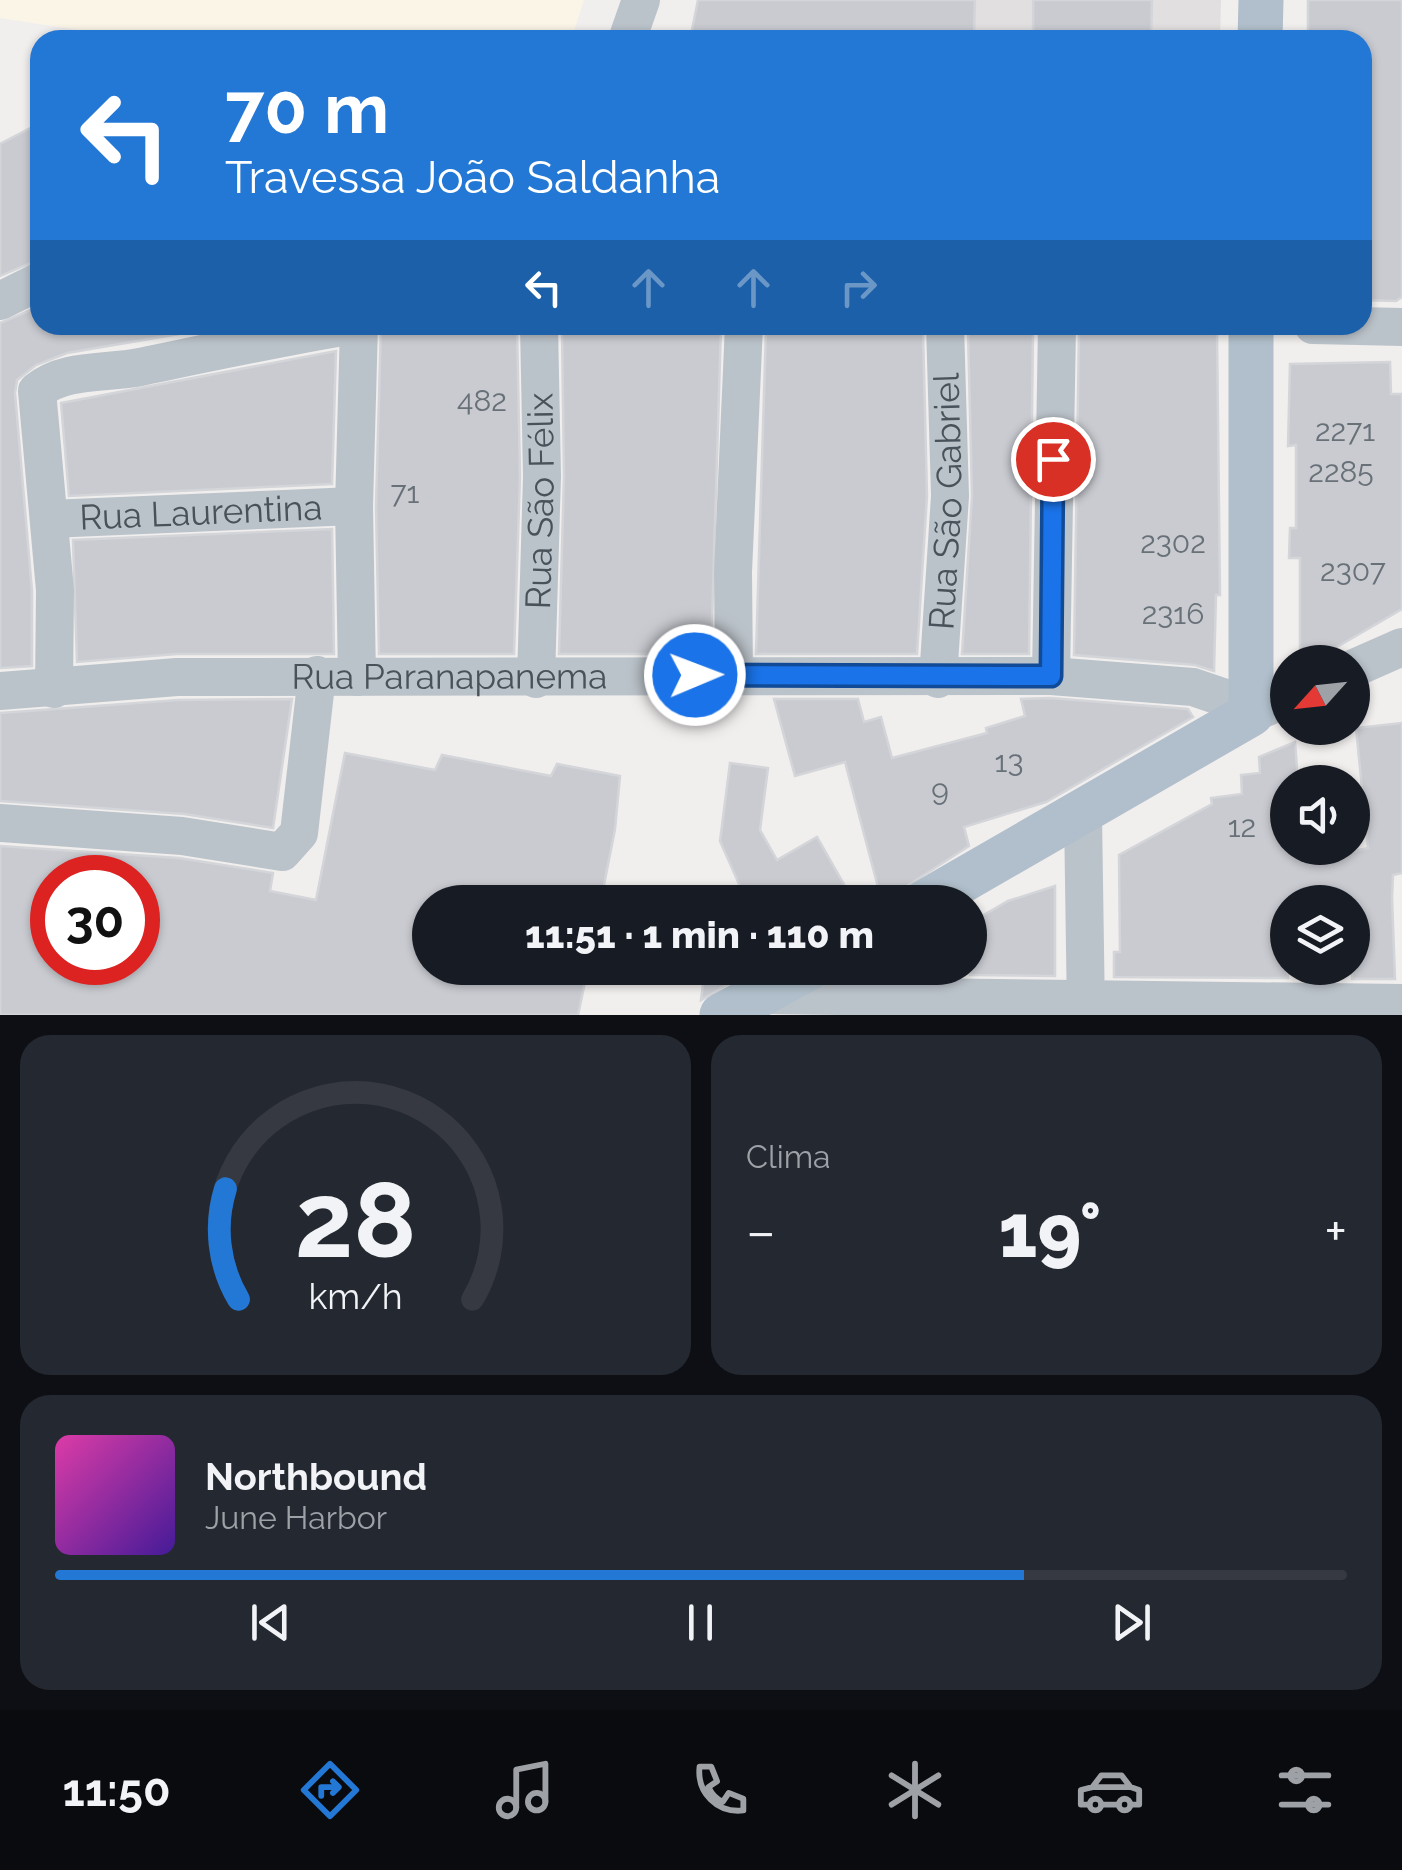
<!DOCTYPE html>
<html lang="pt">
<head>
<meta charset="utf-8">
<style>
  :root { --surface:#171b24; --page:#242831; --text:#f1f3f6; --muted:#9ea1a6; --line:#363941; --accent:#2478d5 }
  body { margin:0; font-family:Raleway,sans-serif; background:var(--page); color:var(--text); height:100vh; display:flex; flex-direction:column; font-size:38px; white-space:nowrap }
  * { box-sizing:border-box; margin:0 }
  p { font-size:32px; color:var(--muted) }
  .icon { flex:none; width:55px; height:55px; fill:none; stroke:currentColor; stroke-width:2; stroke-linecap:round; stroke-linejoin:round }
  .map { position:relative; height:1015px; overflow:hidden }
  .sheet { display:flex; flex-direction:column; gap:20px; padding:20px; background:#0d0f14; flex:1 }
  .sheet>* { flex:none }
  .banner { position:absolute; left:30px; top:30px; width:1342px; height:305px; border-radius:30px; box-shadow:0 2px 8px #0004; background:#2478d5; color:#fff; overflow:hidden }
  .needle { width:65px; rotate:243deg }
  .controls { position:absolute; left:1270px; top:645px; display:grid; gap:20px }
  .controls a { display:grid; place-items:center; width:100px; height:100px; border-radius:50%; background:var(--surface); box-shadow:0 2px 8px #0004; font-size:50px }
  .speed { position:absolute; left:30px; top:855px; display:flex; gap:20px; font-size:50px; font-weight:700; text-align:center }
  .speed>* { display:grid; place-content:center; width:130px; height:130px; border-radius:50%; background:var(--surface); box-shadow:0 2px 8px #0004; line-height:1 }
  .speed .limit { border:15px solid #d22; background:#fff; color:#111 }
  .pin { position:absolute; display:grid; place-items:center; width:85px; height:85px; color:#fff; margin:-42px; border:5px solid #fff; border-radius:50%; box-shadow:0 2px 10px #0007 }
  .me { position:absolute; width:110px; margin:-55px; rotate:89deg; stroke-linejoin:round; filter:drop-shadow(0 0 8px #0008) }
  .turn { display:flex; align-items:center; gap:35px; height:210px; padding:0 30px; font-size:45px }
  .turn .icon { width:130px; height:130px; stroke-width:2.5 }
  .turn b { display:block; font-size:70px; line-height:85px }
  .lanes { display:flex; align-items:center; height:95px; padding:0 30px; background:#0003; justify-content:center; gap:50px; direction:ltr }
  .lanes .off { opacity:.35 }
  .big { font-size:75px; font-weight:800; line-height:1.1 }
  .sheet .tile { flex:1; display:flex; flex-direction:column; justify-content:center; gap:15px; min-width:0; padding:0 35px; border-radius:30px; background:var(--page) }
  .sheet .dial { align-items:center; gap:0 }
  .dial svg { height:260px; overflow:visible; fill:none; stroke:var(--line); stroke-width:7; stroke-linecap:round; text-anchor:middle }
  .dial text { fill:var(--text); stroke:none }
  .song { display:flex; align-items:center; gap:30px }
  .cover { width:120px; height:120px; border-radius:15px; background:linear-gradient(135deg,hsl(320 70% 55%),hsl(260 70% 35%)) }
  .played { height:10px; border-radius:5px; background:linear-gradient(90deg,var(--accent) 75%,var(--line) 75%) }
  .keys { display:flex; justify-content:space-around; direction:ltr }
  .heat { display:flex; justify-content:space-between; align-items:center; font-size:55px; direction:ltr }
  .sheet .tiles { flex:1; display:grid; gap:20px; grid-template-columns:1fr 1fr }
  .tile:last-child { grid-column:span 2 }
  .trip { position:absolute; left:412px; top:885px; width:575px; height:100px; border-radius:50px; background:var(--surface); box-shadow:0 2px 8px #0004; font-weight:800; line-height:100px; text-align:center }
  .dock { display:flex; height:160px; justify-content:space-around; align-items:center; background:#090b0e; color:var(--muted) }
  .dock .icon { width:70px; height:70px }
  .dock .current { color:var(--accent) }
  .dock b { font-size:45px; color:var(--text) }
  .map>svg:first-child { display:block }
  .commercial { fill:#fbf5e8 }
  .education { fill:#e2dfe0 }
  .building { fill:#c9cbd1; stroke:#d3d5d9; stroke-width:2.5; fill-rule:evenodd }
  .lines { fill:none; stroke-linecap:round; stroke-linejoin:round }
  .minor { stroke:#bbc3ca; stroke-width:38 }
  .major { stroke:#b0bfcb; stroke-width:45 }
  .route-casing { stroke:#114b97; stroke-width:25 }
  .route { stroke:#1a73e8; stroke-width:18 }
  .labels { text-anchor:middle; stroke-width:8; stroke-linejoin:round; paint-order:stroke }
  .number-label { font-size:30px; fill:#687078 }
  .street-label { font-size:35px; fill:#48525a; stroke:#fff }
</style>
</head>
<body>
<div class="map">
<svg width="1402" height="1015" viewBox="0 0 1402 1015">
  <rect width="100%" height="100%" fill="#f1eeee"/>
  <polygon class="commercial" points="0,0 584,0 571,40 145,40 0,18"/>
  <polygon class="education" points="702,0 1221,0 1220,40 692,40"/>
  <g class="building">
    <polygon points="698,0 975,0 974,34 958,34 958,40 831,33 831,40 690,40"/>
    <polygon points="1033,0 1152,0 1151,40 1033,40"/>
    <polygon points="1308,0 1402,0 1402,297 1396,301 1362,300 1362,40 1308,40"/>
    <polygon points="40,123 40,259 0,276 0,144"/>
    <polygon points="40,306 40,325 232,325 67,353 36,365 17,380 15,393 32,591 32,666 0,668 0,323"/>
    <polygon points="381,325 517,327 520,476 514,654 379,654 376,506"/>
    <polygon points="668,325 721,326 711,654 559,654 564,477 562,328"/>
    <polygon points="1033,329 1029,654 962,654 972,496 968,331"/>
    <polygon points="766,330 923,332 927,496 917,654 756,654"/>
    <polygon points="1079,332 1217,334 1220,595 1216,595 1214,671 1195,665 1074,655"/>
    <polygon points="336,351 332,484 69,496 61,403"/>
    <polygon points="1390,362 1391,394 1402,394 1402,609 1311,662 1300,662 1300,558 1289,558 1290,528 1296,528 1296,445 1288,446 1290,364"/>
    <polygon points="332,529 334,654 177,654 77,662 73,540"/>
    <polygon points="1050,698 1188,709 1193,717 1046,802 964,827 969,846 882,902 845,762 795,776 774,699 858,699 864,722 881,717 892,758 987,733 986,728 1025,716 1021,699"/>
    <polygon points="292,699 273,828 184,814 0,801 0,713 178,700"/>
    <polygon points="1402,723 1402,873 1393,875 1392,898 1395,979 1352,979 1352,902 1288,902 1288,978 1114,977 1114,952 1120,952 1119,855 1212,804 1211,798 1242,794 1241,775 1260,773 1259,757 1295,742 1298,782 1288,782 1288,848 1303,848 1304,862 1368,848 1356,728"/>
    <path d="M345,753l90,17 7,-15 109,21 6,-12 63,12 -5,53 -13,66 -4,-1 -2,8h-166v66h158l-10,47h-578v-169l179,12 94,15 -3,18 46,9zM52,878h86v84h-86z"/>
    <polygon points="730,763 768,768 760,830 777,860 817,837 854,902 747,902 720,841"/>
    <polygon points="1055,886 1055,976 970,975 970,923 1008,901"/>
    <polygon points="705,968 755,968 701,1000"/>
  </g>
  <g class="lines">
    <g class="minor">
      <polyline points="627,40 641,0"/>
      <polyline points="0,301 40,281"/>
      <polyline points="1313,325 1402,327"/>
      <path id="s1" d="M49,519l305,-13"/>
      <polyline points="1352,669 1402,647"/>
      <polyline points="734,675 733,572 744,325"/>
      <polyline points="1051,676 1057,325"/>
      <polyline points="357,677 354,506 359,325"/>
      <path id="s2" d="M536,679l6,-203 -3,-151"/>
      <path id="s3" d="M938,679l12,-183 -5,-171"/>
      <path d="M54,689l1,-99 -18,-199c28,-23 68,-17 103,-24 72,-15 142,-30 214,-42"/>
      <path id="s4" d="M0,691l177,-14 874,-1 142,11 41,14 17,13 37,-16"/>
      <polyline points="1083,814 1086,1015"/>
      <polyline points="0,823 182,836 282,852 299,833 317,675"/>
      <polyline points="760,995 1402,1003"/>
    </g>
    <g class="major">
      <polyline points="1260,40 1261,0"/>
      <polyline points="925,902 1251,714 1251,325"/>
      <polyline points="722,1015 809,968"/>
    </g>
  </g>
  <g class="lines">
    <g class="route-casing">
      <polyline id="route" points="695,675 1051,676 1053,459"/>
    </g>
    <use href="#route" class="route"/>
  </g>
  <g class="labels">
    <g class="number-label">
      <text x="482" y="411">482</text>
      <text x="1345" y="441">2271</text>
      <text x="1341" y="482">2285</text>
      <text x="405" y="503">71</text>
      <text x="1173" y="553">2302</text>
      <text x="1353" y="581">2307</text>
      <text x="1173" y="624">2316</text>
      <text x="1009" y="772">13</text>
      <text x="940" y="800">9</text>
      <text x="1242" y="837">12</text>
    </g>
    <g class="street-label">
      <text dy="12" stroke="none"><textPath href="#s2" startOffset="178">Rua São Félix</textPath></text>
      <text dy="12" stroke="none"><textPath href="#s3" startOffset="178">Rua São Gabriel</textPath></text>
      <text dy="12" stroke="none"><textPath href="#s1" startOffset="152">Rua Laurentina</textPath></text>
      <text dy="12" stroke="none"><textPath href="#s4" startOffset="450">Rua Paranapanema</textPath></text>
    </g>
  </g>
</svg>
<div class="controls">
<a><svg class="needle" viewBox="-14 -14 28 28"><path d="M0-13l5 13h-10z" fill="#e53935"/><path d="M0 13l5-13h-10z" fill="#9ea1a6"/></svg></a>
<a><svg class="icon" aria-label="sound" viewBox="0 0 24 24"><path d="M4 9h4l5-4v14l-5-4H4zM17 9q2 3 0 6"/></svg></a>
<a><svg class="icon" aria-label="layers" viewBox="0 0 24 24"><path d="M12 4l9 5-9 5-9-5zM3 14l9 5 9-5"/></svg></a>
</div>
<div class="speed"><div class="limit">30</div></div>
<div class="pin" style="left:1053px;top:459px;background:#d93025"><svg class="icon" aria-label="arrive" viewBox="0 0 24 24"><path d="M6 21V4h12l-3 4 3 4H6"/></svg></div>
<svg class="me" style="left:695px;top:675px" viewBox="-20 -20 40 40"><circle r="17" fill="#1a73e8" stroke="#fff" stroke-width="3"/><path d="M0-11L8 9 0 5-8 9z" fill="#fff"/></svg>
<div class="trip">11:51 · 1 min · 110 m</div>
<div class="banner">
<div class="turn"><svg class="icon" aria-label="left" viewBox="0 0 24 24"><path d="M17 20v-9H6M10 6l-5 5 5 5"/></svg><div><b>70 m</b>Travessa João Saldanha</div></div>
<div class="lanes"><svg class="icon" aria-label="left" viewBox="0 0 24 24"><path d="M17 20v-9H6M10 6l-5 5 5 5"/></svg><svg class="icon off" aria-label="ahead" viewBox="0 0 24 24"><path d="M12 20V5M6 11l6-6 6 6"/></svg><svg class="icon off" aria-label="ahead" viewBox="0 0 24 24"><path d="M12 20V5M6 11l6-6 6 6"/></svg><svg class="icon off" aria-label="right" viewBox="0 0 24 24"><path d="M7 20v-9h11M14 6l5 5-5 5"/></svg></div>
</div>
</div>
<section class="sheet">
<div class="tiles">
<div class="tile dial"><svg viewBox="0 0 100 80">
<path d="M14 69A42 42 0 1 1 86 69"/>
<path d="M14 69A42 42 0 0 1 10 35" stroke="#2478d5"/>
<text x="50" y="56" font-size="32" font-weight="700">28</text>
<text x="50" y="72" font-size="11">km/h</text>
</svg></div>
<div class="tile"><p>Clima</p>
<div class="heat"><a>−</a><b class="big">19°</b><a>+</a></div>
</div>
<div class="tile">
<div class="song"><i class="cover"></i><div><b>Northbound</b><p>June Harbor</p></div></div>
<div class="played"></div>
<div class="keys"><svg class="icon" aria-label="previous" viewBox="0 0 24 24"><path d="M18 5L8 12l10 7zM5 5v14"/></svg><svg class="icon" aria-label="pause" viewBox="0 0 24 24"><path d="M8 5v14M16 5v14"/></svg><svg class="icon" aria-label="next" viewBox="0 0 24 24"><path d="M6 5l10 7-10 7zM19 5v14"/></svg></div>
</div>
</div>
</section>
<nav class="dock">
<b>11:50</b>
<svg class="icon current" aria-label="directions" viewBox="0 0 24 24"><path d="M12 3l9 9-9 9-9-9zM9 14v-3h6M13 9l2 2-2 2"/></svg>
<svg class="icon" aria-label="music" viewBox="0 0 24 24"><path d="M9 18V5l10-2v13"/><circle cx="6" cy="18" r="3"/><circle cx="16" cy="16" r="3"/></svg>
<svg class="icon" aria-label="phone" viewBox="0 0 24 24"><path d="M5 4h4l2 5-3 2q2 4 5 5l2-3 5 2v4C11 20 4 13 5 4z"/></svg>
<svg class="icon" aria-label="climate" viewBox="0 0 24 24"><path d="M12 3v18M4 7l16 10M4 17L20 7"/></svg>
<svg class="icon" aria-label="car" viewBox="0 0 24 24"><path d="M5 17H2v-5l4-1 3-4h7l3 4 3 1v5h-3M9 17h6M6 11h13"/><circle cx="7" cy="17" r="2"/><circle cx="17" cy="17" r="2"/></svg>
<svg class="icon" aria-label="filters" viewBox="0 0 24 24"><path d="M4 7h16M4 17h16"/><circle cx="9" cy="7" r="2"/><circle cx="15" cy="17" r="2"/></svg>
</nav>
</body>
</html>
